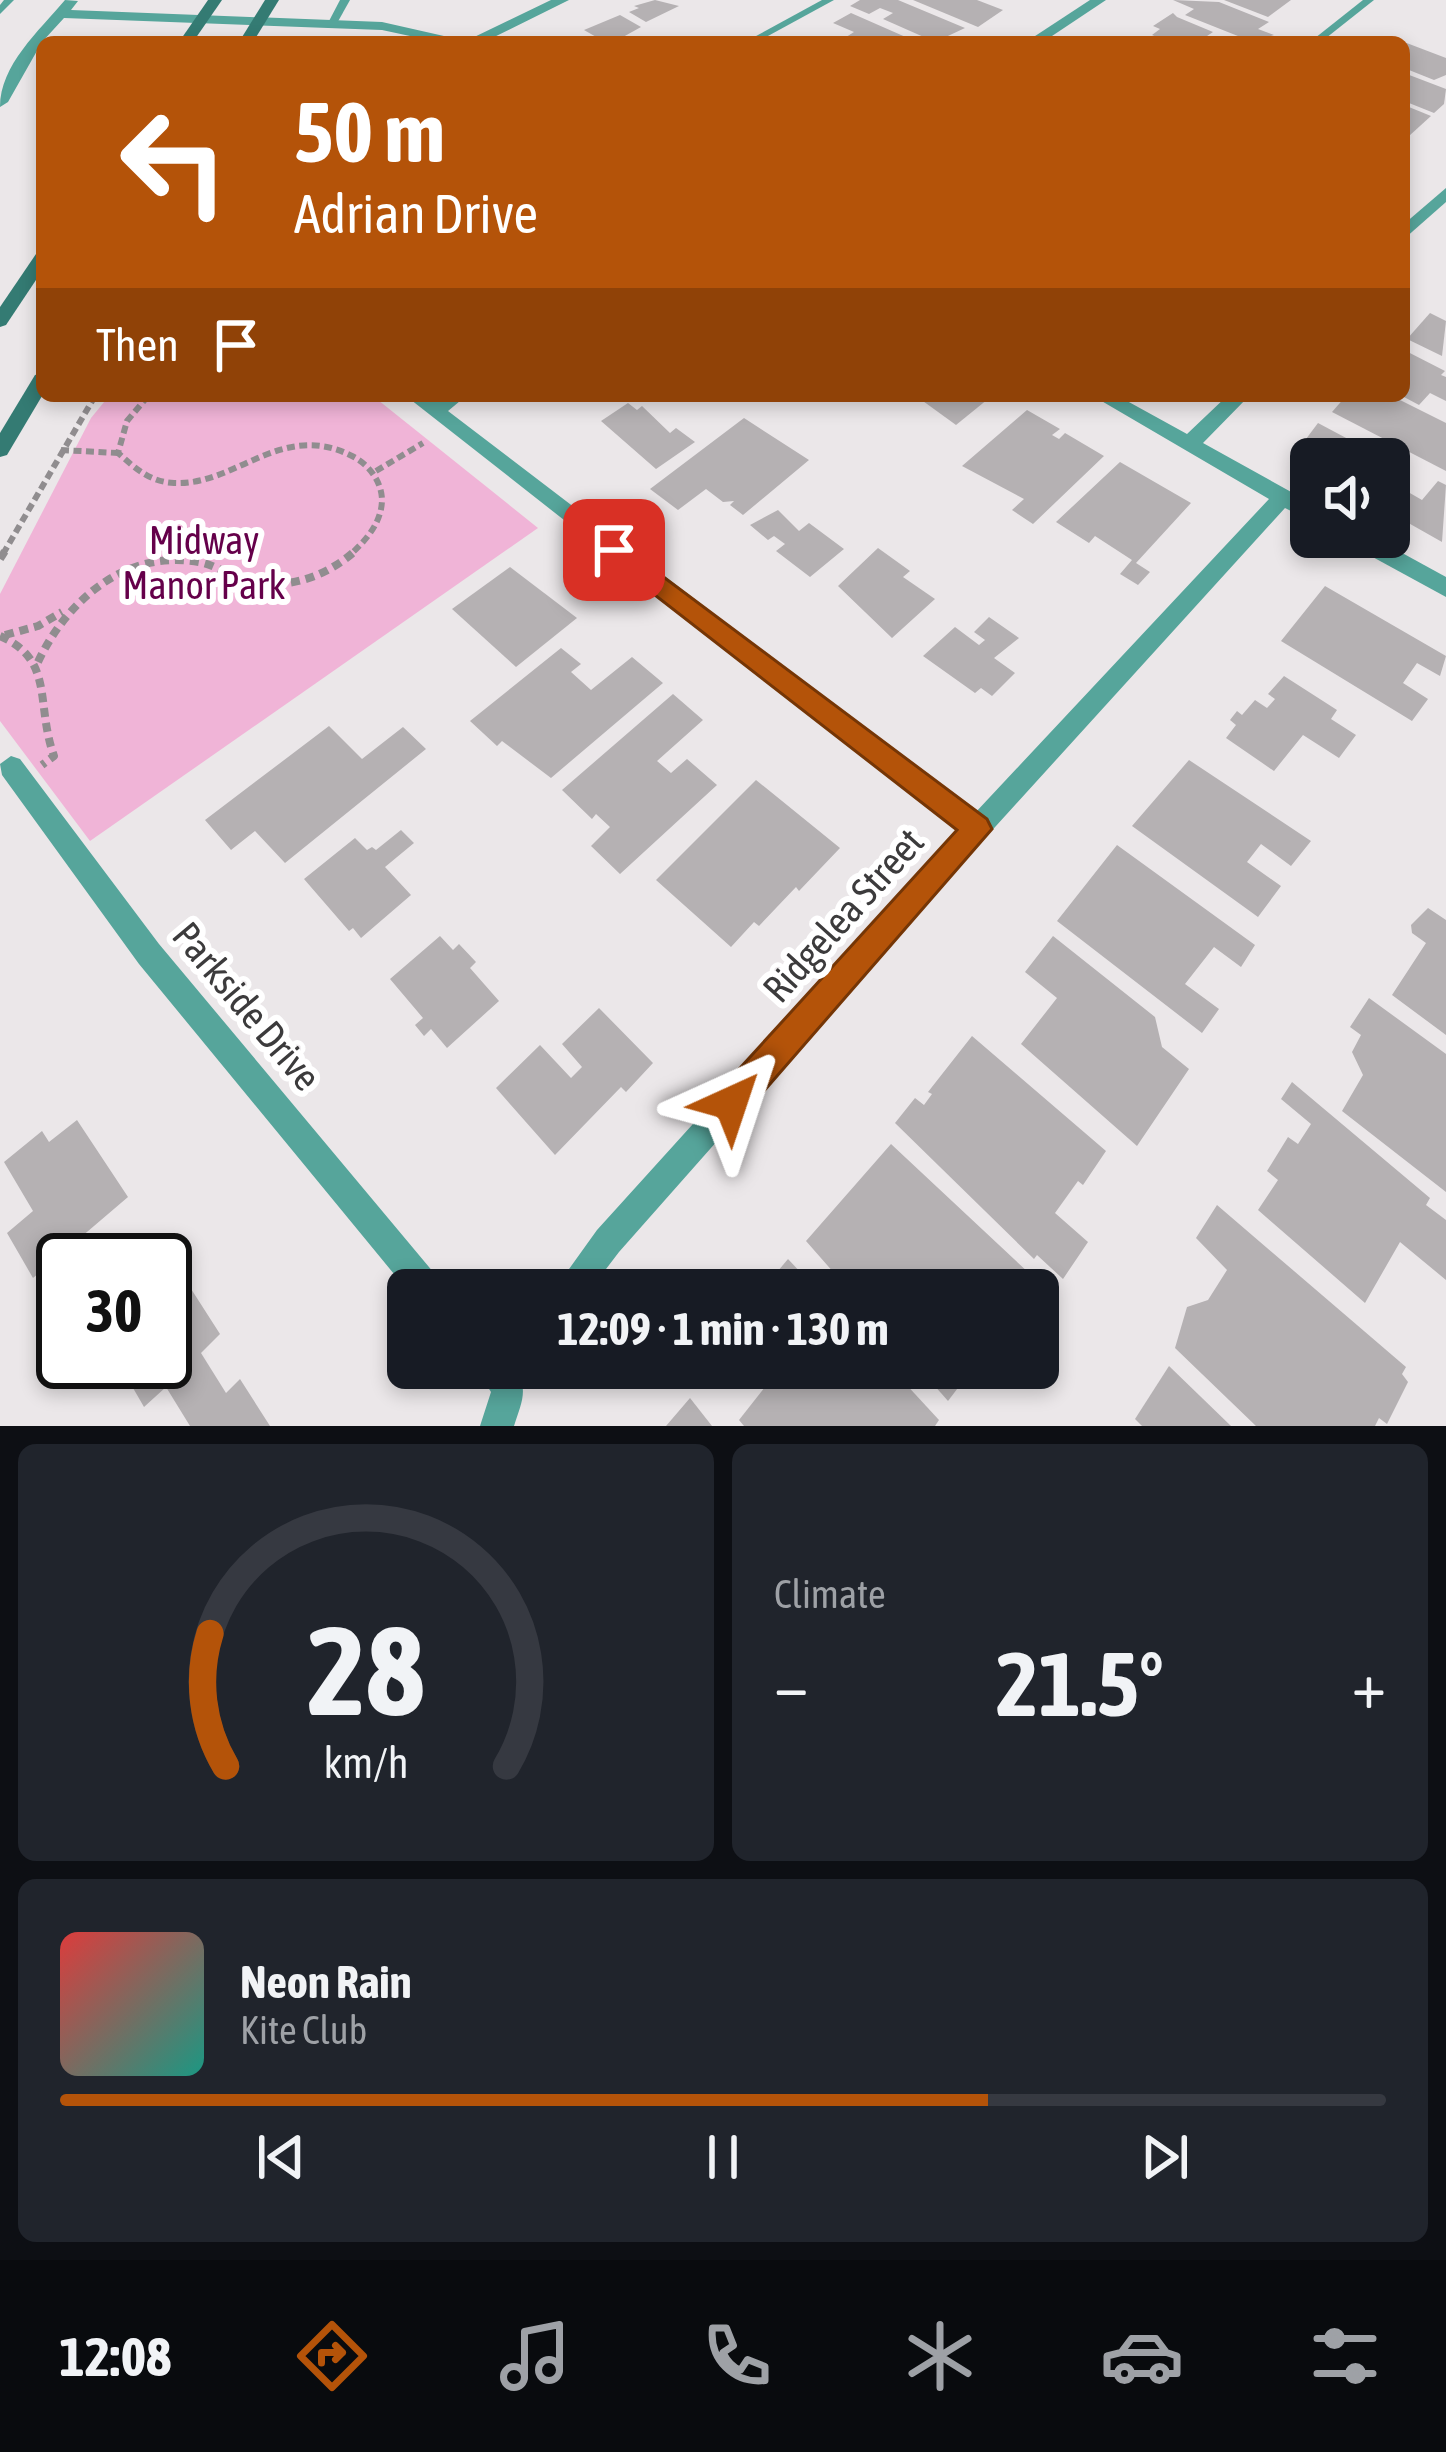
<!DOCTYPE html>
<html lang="en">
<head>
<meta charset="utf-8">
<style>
  :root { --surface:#171b24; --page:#20242c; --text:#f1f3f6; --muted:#9ea1a6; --line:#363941; --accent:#b45309 }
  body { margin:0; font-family:"Asap Condensed",sans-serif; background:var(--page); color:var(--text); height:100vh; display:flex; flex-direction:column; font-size:45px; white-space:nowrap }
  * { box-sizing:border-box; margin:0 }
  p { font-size:39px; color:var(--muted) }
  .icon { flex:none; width:66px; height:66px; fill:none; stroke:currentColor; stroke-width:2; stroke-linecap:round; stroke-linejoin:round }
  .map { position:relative; height:1426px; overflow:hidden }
  .sheet { display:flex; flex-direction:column; gap:18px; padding:18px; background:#0d0f14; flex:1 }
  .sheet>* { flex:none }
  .top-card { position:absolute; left:36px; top:36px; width:1374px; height:366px; border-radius:18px; box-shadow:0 6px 18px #0003; background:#b45309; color:#fff; overflow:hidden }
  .fabs { position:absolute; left:1290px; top:438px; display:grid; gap:24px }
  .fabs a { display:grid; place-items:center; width:120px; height:120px; border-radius:18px; background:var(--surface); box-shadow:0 6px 18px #0003; font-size:60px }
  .speed { position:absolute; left:36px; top:1233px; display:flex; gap:24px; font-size:60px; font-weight:700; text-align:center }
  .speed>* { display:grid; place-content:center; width:156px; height:156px; border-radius:50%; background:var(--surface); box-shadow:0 6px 18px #0003; line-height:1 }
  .speed .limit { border:6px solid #111; border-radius:18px; background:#fff; color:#111 }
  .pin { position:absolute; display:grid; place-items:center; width:102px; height:102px; color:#fff; margin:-51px; border-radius:24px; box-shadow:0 6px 18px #0006 }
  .me { position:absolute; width:132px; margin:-66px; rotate:42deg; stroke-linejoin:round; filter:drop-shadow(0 0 9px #0008) }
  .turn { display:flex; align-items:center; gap:42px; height:252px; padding:0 60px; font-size:54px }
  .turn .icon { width:156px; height:156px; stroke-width:2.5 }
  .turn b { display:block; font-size:84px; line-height:102px }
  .then { display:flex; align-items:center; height:114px; padding:0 60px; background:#0003; gap:24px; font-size:45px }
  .big { font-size:90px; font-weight:700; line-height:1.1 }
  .sheet .card { flex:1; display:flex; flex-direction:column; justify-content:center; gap:18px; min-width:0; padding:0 42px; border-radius:18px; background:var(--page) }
  .sheet .dial { align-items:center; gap:0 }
  .dial svg { height:312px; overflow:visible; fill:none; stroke:var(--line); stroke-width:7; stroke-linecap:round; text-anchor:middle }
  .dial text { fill:var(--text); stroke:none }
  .song { display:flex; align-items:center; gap:36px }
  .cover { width:144px; height:144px; border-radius:18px; background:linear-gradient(135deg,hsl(0 70% 55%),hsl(170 70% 35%)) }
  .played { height:12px; border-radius:6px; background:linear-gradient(90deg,var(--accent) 70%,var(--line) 70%) }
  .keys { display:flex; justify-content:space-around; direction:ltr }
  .heat { display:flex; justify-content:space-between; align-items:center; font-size:66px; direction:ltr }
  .sheet .tiles { flex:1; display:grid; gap:18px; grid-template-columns:1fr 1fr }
  .card:last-child { grid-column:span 2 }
  .trip { position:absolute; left:387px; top:1269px; width:672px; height:120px; border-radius:18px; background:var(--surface); box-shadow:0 6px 18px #0003; font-weight:700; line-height:120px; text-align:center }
  .tabs { display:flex; height:192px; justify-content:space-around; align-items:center; background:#090b0e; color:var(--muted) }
  .tabs .icon { width:84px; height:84px }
  .tabs .active { color:var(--accent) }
  .tabs b { font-size:54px; color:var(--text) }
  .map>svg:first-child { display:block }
  .green { fill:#f0b4d7 }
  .building { fill:#b5b1b3 }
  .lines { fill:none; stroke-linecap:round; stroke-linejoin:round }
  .path-far1 { stroke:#908d8f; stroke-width:6; stroke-dasharray:8 4.5; stroke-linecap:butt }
  .path { stroke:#908d8f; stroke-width:8; stroke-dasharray:9 6; stroke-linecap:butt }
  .lane { fill:#56a59b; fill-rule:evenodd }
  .street { fill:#56a59b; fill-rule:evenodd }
  .secondary { fill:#347b73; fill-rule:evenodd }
  .route { fill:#b45309; stroke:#753606; stroke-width:3 }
  .labels { text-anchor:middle; stroke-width:12; stroke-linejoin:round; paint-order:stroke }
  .park-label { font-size:39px; fill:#65004a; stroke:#fff }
  .street-label { font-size:39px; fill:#3c3b3c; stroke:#fff }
</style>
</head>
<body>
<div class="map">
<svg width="1446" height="1426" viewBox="0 0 1446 1426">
  <rect width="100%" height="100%" fill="#ebe7e9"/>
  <polygon class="green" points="109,396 373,396 538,528 90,841 0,721 0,594 91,418"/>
  <g class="building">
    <polygon points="655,0 679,6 646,22 629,12 639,8 634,6"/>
    <polygon points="860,0 898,0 965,28 935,42 883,19 893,13 880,8 869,14 850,6"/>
    <polygon points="913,0 977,0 1003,10 978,27"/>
    <polygon points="1173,0 1219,2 1269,22 1258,29 1274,35 1253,42 1185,15 1194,9"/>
    <polygon points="1224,0 1291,0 1268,17"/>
    <polygon points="851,13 917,42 851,42 843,39 854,32 833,23"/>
    <polygon points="1173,13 1177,17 1213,32 1198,42 1169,42 1152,35 1160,29 1153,26"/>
    <polygon points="620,15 641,27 614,42 605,42 584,30"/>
    <polygon points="1404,42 1446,58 1446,75 1434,80 1404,68"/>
    <polygon points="1404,73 1446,89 1444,104 1434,113 1404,101"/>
    <polygon points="1404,105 1431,116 1409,136 1404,134"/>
    <polygon points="1430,313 1446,321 1442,356 1407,339"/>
    <polygon points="1404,350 1445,371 1441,375 1446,377 1446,401 1430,393 1419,405 1404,397"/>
    <polygon points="916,396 983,396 988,399 956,425"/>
    <polygon points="1346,396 1392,396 1446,423 1446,471 1332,412"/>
    <polygon points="628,403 637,410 642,406 670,433 676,428 695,442 656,469 601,421"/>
    <polygon points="1027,410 1060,429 1052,435 1059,439 1065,433 1104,456 1033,524 1012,510 1024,499 962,466"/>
    <polygon points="744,418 809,460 743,515 730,505 734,501 723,502 706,489 678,510 650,489"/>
    <polygon points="1318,423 1378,455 1380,459 1311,459 1311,470 1291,459"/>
    <polygon points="1120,462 1191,503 1136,563 1150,572 1138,585 1120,574 1132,560 1095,536 1089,543 1056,522"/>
    <polygon points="1389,481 1422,500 1438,481 1446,485 1442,542 1389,512"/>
    <polygon points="778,510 799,531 809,523 844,549 810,577 776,551 785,544 774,536 768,540 750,525"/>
    <polygon points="878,548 910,571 903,577 935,599 892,638 838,586"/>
    <polygon points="510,567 577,618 516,667 452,609"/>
    <polygon points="1325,586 1446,656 1440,676 1417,663 1403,683 1428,699 1412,721 1281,641"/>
    <polygon points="989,617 1019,638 994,658 1015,673 992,696 981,688 975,693 923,656 955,627 979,645 985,640 974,632"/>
    <polygon points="561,648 581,664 571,672 591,690 632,657 663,683 551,778 502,741 497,746 470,721"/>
    <polygon points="1284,676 1337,710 1331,719 1356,735 1339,758 1303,735 1274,771 1226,738 1236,725 1230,720 1237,711 1242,715 1255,700 1267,708 1275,699 1268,694"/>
    <polygon points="673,694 703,720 657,761 671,773 687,759 717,785 620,874 591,846 610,827 596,814 592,819 562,790"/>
    <polygon points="329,726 362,759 403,727 426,749 285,863 255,831 231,850 205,820"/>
    <polygon points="1189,760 1311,841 1291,866 1261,844 1247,862 1281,886 1258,917 1132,826"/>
    <polygon points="756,780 840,848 799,891 796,887 759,926 754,922 731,947 656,880"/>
    <polygon points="401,830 414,843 385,867 411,895 361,938 353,928 349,931 304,879 355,838 367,850 372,847 376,850"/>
    <polygon points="1117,845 1255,945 1241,967 1214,947 1185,984 1219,1009 1202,1033 1057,921"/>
    <polygon points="1428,908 1446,920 1446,1035 1392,995 1426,943 1412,933 1411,925"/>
    <polygon points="440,936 453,950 459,944 476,962 470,968 499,1001 447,1048 431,1029 424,1036 415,1025 423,1018 390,979"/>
    <polygon points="1053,936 1155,1017 1162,1047 1189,1069 1137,1146 1021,1044 1057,998 1025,972"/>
    <polygon points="1369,998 1446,1054 1446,1192 1342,1111 1363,1075 1352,1052 1361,1035 1350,1027"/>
    <polygon points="599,1008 653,1063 626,1092 621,1087 555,1155 496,1088 540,1045 571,1078 582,1067 562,1044"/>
    <polygon points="972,1036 1106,1151 1083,1185 1078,1181 1055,1213 1088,1242 1063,1279 1037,1255 1034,1259 895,1123 915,1098 924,1105 932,1094 928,1092"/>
    <polygon points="1292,1082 1430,1198 1426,1205 1446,1220 1446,1280 1400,1242 1365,1303 1258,1210 1278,1180 1267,1171 1288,1137 1298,1144 1311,1124 1281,1099"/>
    <polygon points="77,1120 128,1197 33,1278 7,1233 33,1211 4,1162 42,1131 49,1142"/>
    <polygon points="891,1144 1030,1274 1018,1290 992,1290 985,1283 979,1290 849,1290 806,1241"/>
    <polygon points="1217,1205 1406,1367 1402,1374 1408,1382 1387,1424 1379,1418 1375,1426 1256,1426 1175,1348 1187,1307 1208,1300 1227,1270 1196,1238"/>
    <polygon points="137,1234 151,1257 161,1248 177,1267 220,1334 201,1353 226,1393 240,1379 270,1426 190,1426 166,1387 144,1407 118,1362 165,1362 165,1260 106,1260"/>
    <polygon points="788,1259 817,1290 762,1290"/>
    <polygon points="1169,1366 1231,1426 1142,1426 1135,1419"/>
    <polygon points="780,1368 891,1368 939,1420 935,1426 744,1426 739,1420"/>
    <polygon points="919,1368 973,1368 948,1401"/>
    <polygon points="690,1398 712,1426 666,1426"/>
  </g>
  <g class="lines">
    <g class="path-far1">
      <path d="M148,396l-21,25 -9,32c17,15 32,29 56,30 62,3 108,-63 178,-27 16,8 29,24 30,43 0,23 -15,40 -31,55"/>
      <polyline points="61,450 118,453"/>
      <polyline points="376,471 423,443"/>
      <polyline points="3,554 95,396"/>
    </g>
    <g class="path">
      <polyline points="0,559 5,551"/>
      <polyline points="5,635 38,626 62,612"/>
      <path d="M0,636c55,24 35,67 54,120l-12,9"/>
      <path d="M38,662c29,-62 88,-113 161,-100 17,3 28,13 43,17 40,13 83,-1 113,-28"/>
    </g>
    <g class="lane">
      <polygon points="4,0 14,0 0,14 0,5"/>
      <polygon points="340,0 350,0 336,25 330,25 328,23"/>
      <polygon points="822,0 834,0 757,42 745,42"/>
      <polygon points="1363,0 1374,0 1321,42 1310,42"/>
    </g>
    <g class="street">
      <path d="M65,0l13,1 -7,9 311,12 84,19 85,-41h18l-85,42h-46l-56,-12 -318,-12 -22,24 -34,60 -8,5c0,-42 39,-76 65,-107z"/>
      <polygon points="1090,0 1106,0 1043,42 1026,42"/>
      <polygon points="1446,188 1446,202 1404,239 1404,224"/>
      <polygon points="406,396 429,396 435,401 442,396 466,396 448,411 975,813 1269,499 1093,396 1118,396 1187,434 1227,396 1249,396 1203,443 1311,503 1311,521 1285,508 986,837 619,1252 590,1290 554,1290 597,1230 959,830"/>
      <polygon points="1344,537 1373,537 1446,577 1446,597 1347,543"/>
      <polygon points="11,756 20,759 159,944 439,1279 444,1290 408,1291 139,964 2,775 0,764"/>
      <path d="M476,1368h38c16,20 7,36 0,58h-34l11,-34z"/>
    </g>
    <g class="secondary">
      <polygon points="208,0 222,0 193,42 179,42"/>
      <polygon points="265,0 279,0 253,42 239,42"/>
      <polygon points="42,253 42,271 6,325 0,327 0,307 36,254"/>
      <polygon points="42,373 42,396 7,455 0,457 0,433 35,375"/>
    </g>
  </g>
  <polygon class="route" points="614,540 987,819 992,829 743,1115 731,1120 719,1115 715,1103 719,1091 957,830 606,557 602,550"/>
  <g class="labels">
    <g class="park-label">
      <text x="204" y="554">Midway<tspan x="204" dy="45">Manor Park</tspan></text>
    </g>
    <g class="street-label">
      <text transform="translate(843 915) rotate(-48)" y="14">Ridgelea Street</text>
      <text transform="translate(247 1006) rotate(50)" y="14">Parkside Drive</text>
    </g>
  </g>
</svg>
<div class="fabs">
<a><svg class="icon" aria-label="sound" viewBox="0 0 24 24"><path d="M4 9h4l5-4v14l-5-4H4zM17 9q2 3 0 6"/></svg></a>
</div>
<div class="speed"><div class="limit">30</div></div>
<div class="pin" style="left:614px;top:550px;background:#d93025"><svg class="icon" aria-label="arrive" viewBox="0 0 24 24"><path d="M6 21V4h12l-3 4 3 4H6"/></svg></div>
<svg class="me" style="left:731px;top:1103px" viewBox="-20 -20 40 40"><path d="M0-17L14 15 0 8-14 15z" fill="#b45309" stroke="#fff" stroke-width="4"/></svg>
<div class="trip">12:09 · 1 min · 130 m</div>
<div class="top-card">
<div class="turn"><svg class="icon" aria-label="left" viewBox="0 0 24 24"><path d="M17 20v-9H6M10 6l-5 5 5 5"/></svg><div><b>50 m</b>Adrian Drive</div></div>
<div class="then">Then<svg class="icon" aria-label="arrive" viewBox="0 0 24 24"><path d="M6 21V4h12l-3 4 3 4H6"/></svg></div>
</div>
</div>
<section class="sheet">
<div class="tiles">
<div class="card dial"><svg viewBox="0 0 100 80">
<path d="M14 69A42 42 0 1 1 86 69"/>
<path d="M14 69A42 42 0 0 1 10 35" stroke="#b45309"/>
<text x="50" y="56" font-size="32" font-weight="700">28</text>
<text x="50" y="72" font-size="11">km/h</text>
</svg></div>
<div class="card"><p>Climate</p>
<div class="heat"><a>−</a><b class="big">21.5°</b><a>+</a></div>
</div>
<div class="card">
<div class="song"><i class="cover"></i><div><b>Neon Rain</b><p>Kite Club</p></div></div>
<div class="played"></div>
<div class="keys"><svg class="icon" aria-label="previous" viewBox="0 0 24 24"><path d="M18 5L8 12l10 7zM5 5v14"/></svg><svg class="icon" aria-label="pause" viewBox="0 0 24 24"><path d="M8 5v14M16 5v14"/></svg><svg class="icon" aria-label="next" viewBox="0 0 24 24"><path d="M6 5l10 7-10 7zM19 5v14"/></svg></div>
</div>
</div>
</section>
<nav class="tabs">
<b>12:08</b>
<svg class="icon active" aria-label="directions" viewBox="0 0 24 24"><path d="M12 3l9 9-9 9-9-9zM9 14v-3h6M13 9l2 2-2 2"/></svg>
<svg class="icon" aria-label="music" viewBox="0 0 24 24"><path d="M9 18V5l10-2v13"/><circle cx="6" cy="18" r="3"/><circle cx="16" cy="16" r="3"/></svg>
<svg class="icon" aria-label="phone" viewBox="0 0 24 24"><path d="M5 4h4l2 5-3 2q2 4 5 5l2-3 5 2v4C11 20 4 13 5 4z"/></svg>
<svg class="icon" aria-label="climate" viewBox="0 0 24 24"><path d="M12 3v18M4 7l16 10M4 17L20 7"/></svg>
<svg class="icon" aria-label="car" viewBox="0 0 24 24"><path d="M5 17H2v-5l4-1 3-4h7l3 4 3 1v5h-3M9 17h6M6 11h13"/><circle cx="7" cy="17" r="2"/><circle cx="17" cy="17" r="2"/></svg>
<svg class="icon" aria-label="filters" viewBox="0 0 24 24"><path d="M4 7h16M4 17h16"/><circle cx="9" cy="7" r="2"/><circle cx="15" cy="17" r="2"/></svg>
</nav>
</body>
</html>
